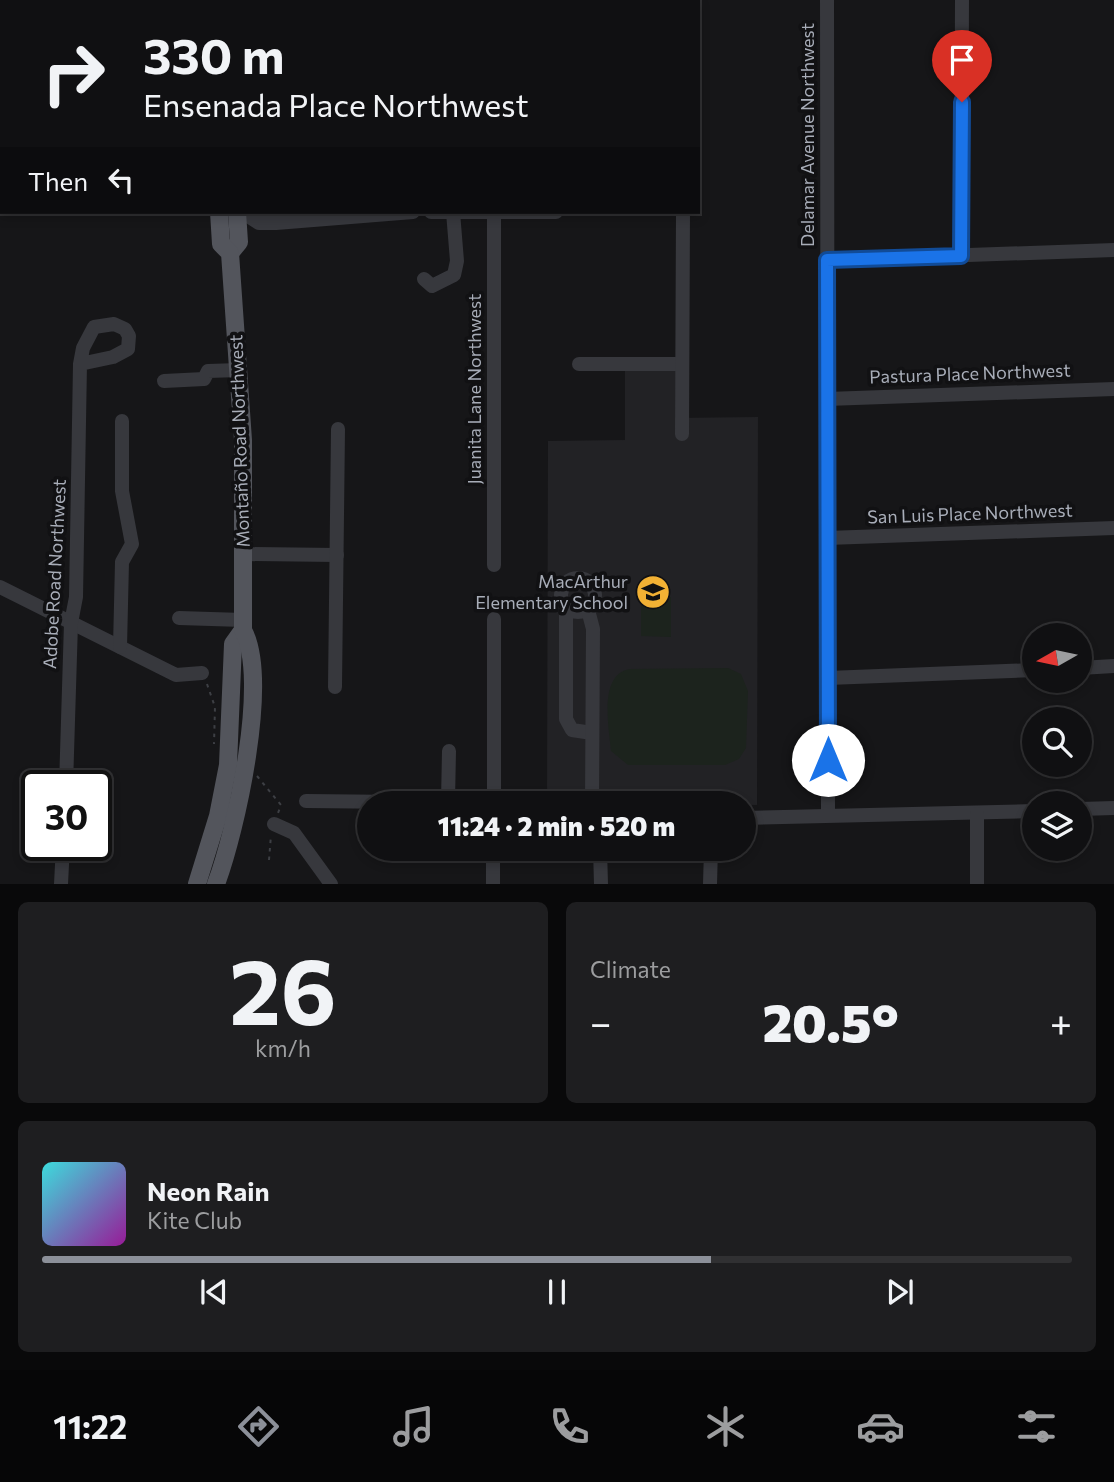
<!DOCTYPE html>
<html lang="en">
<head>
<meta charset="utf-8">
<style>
  :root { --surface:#101012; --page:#1e1e20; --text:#f1f3f6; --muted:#9c9d9f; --line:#303032; --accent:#8c9099 }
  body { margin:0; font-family:Commissioner,sans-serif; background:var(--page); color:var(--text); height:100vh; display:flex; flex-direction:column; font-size:26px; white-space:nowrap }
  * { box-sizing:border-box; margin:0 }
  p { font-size:23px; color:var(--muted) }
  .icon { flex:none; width:38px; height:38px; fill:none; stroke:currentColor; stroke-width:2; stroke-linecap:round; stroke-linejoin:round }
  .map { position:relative; height:884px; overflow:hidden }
  .side { display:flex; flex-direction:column; gap:18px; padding:18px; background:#09090a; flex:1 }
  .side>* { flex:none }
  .banner { position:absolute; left:0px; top:0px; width:700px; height:214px; box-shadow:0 4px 10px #0003,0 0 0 2px var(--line); background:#101012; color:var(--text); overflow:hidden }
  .needle { width:46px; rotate:261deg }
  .buttons { position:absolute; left:1022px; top:623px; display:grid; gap:14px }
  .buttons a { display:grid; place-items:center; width:70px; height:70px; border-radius:50%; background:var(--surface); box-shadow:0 4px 10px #0003,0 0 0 2px var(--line); font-size:35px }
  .speed { position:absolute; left:21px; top:770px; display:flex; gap:14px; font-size:35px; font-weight:700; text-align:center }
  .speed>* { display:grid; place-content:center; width:91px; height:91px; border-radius:50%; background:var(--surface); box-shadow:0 4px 10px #0003,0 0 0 2px var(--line); line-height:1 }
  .speed .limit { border:4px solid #111; border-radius:10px; background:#fff; color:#111 }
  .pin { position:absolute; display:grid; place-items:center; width:60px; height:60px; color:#fff; margin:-72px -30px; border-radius:50% 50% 50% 0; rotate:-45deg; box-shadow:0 0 7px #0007 }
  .pin .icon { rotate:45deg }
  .me { position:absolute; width:77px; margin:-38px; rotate:0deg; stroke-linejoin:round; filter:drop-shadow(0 0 5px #0008) }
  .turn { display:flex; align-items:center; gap:24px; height:147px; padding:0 28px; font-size:32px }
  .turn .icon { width:91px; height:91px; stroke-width:2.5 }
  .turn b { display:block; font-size:49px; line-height:60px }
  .then { display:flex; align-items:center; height:66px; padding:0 28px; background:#0003; gap:14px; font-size:26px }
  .big { font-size:52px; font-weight:800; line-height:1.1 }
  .side .widget { flex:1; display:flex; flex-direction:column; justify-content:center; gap:10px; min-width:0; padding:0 24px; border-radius:10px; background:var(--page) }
  .side .dial { align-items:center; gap:0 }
  .dial b { font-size:91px; line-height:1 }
  .song { display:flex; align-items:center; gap:21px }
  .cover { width:84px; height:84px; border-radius:10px; background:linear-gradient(135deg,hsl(180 70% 55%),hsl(300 70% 35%)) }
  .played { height:7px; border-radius:4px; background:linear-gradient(90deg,var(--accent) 65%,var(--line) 65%) }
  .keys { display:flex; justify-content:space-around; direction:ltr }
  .heat { display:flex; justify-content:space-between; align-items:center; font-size:38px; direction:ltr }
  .side .tiles { flex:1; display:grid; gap:18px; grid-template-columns:1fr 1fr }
  .widget:last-child { grid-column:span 2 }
  .trip { position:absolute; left:357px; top:791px; width:399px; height:70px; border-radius:35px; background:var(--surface); box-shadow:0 4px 10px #0003,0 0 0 2px var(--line); font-weight:800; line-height:70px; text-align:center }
  .menu { display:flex; height:112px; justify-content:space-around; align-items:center; background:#060607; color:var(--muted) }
  .menu .icon { width:49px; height:49px }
  .menu .selected { color:var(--accent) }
  .menu b { font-size:32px; color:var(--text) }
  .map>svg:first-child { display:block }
  .built { fill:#222225 }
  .green { fill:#1c231d }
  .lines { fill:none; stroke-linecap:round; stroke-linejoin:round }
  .path { stroke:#3d3f44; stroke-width:2; stroke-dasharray:3.5 5; stroke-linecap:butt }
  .minor { stroke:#37383d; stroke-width:14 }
  .major { stroke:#53555c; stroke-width:18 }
  .route-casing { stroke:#114b97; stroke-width:18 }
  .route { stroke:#1a73e8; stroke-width:12 }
  .labels { text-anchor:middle; stroke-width:7; stroke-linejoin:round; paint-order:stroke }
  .street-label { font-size:18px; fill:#a8adb8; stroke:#111113 }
  .poi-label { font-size:18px; fill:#a8adb8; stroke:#111113; text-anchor:end }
</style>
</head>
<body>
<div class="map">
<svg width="1114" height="884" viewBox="0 0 1114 884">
  <rect width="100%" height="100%" fill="#161618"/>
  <polygon class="built" points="625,369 676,370 675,418 758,417 757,805 547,803 548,441 625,440"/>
  <g class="green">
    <polygon points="641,597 671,597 671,637 641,636"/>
    <path d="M728,668l13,6 7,17 -2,57 -7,11 -14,6h-97l-17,-14c-2,-23 -13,-77 19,-82z"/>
  </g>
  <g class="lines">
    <g class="path">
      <polyline points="207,684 215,707 214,744"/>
      <polyline points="257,776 281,805 278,813"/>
      <polyline points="269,860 271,835"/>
    </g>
    <g class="minor">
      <polyline points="682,0 682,2"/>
      <polyline points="827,0 828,815"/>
      <polyline points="174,2 177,0"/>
      <polyline points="0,29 2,29"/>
      <polyline points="0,169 2,169"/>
      <polyline points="242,212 259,223 276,223 413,212"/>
      <polyline points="431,212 556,212"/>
      <polyline points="961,256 962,0"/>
      <polyline points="827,260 1114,250"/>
      <polyline points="424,279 432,286 454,275 457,261 453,212"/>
      <polyline points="579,364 682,364"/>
      <polyline points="164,381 204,379 208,371 239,370"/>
      <polyline points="827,399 1114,389"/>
      <polyline points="682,434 683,212"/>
      <polyline points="827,538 1114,528"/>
      <polyline points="243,554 337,555"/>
      <polyline points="494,565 494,213"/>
      <circle cx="578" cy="595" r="17"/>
      <polyline points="0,587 176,675 202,673"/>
      <polyline points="566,608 566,719 572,730 592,733"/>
      <polyline points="588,610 593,629 592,803"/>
      <polyline points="179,618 243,620"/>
      <polyline points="120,647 122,562 132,544 122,491 122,421"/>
      <polyline points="1080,668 1114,666"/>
      <polyline points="828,678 1034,670"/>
      <polyline points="335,687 338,429"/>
      <polyline points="66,786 71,623 76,597 80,364 83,348 94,327 114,324 125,329 129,336 128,349 113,357 80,364"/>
      <polyline points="306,801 496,803"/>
      <polyline points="448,801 449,751"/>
      <polyline points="494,803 494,619"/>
      <polyline points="1080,809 1114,808"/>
      <polyline points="744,818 1034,811"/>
      <polyline points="274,824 294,833 331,884"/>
      <polyline points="493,849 493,884"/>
      <polyline points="600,849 601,884"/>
      <polyline points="61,884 63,845"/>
      <polyline points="710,884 711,849"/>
      <polyline points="977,884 977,814"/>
    </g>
    <g class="major">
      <polyline points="217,0 217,2"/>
      <polyline points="230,253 239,242 237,212"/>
      <polyline points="197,884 218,816 228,765 233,644 243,630"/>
      <path d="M216,884c20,-53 54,-205 27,-254v-190l-13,-187 -9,-9 -2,-32"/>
    </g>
  </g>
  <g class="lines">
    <g class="route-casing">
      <polyline id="route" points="828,760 827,260 961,256 962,102"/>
    </g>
    <use href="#route" class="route"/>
  </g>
  <defs>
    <g id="school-disc" transform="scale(1.75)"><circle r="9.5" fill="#f2b134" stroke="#111113"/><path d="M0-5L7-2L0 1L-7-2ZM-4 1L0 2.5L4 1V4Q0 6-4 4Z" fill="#111"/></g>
  </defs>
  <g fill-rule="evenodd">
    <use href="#school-disc" x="653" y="592"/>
  </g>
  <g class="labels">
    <g class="street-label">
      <text transform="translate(808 135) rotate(-90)" y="6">Delamar Avenue Northwest</text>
      <text transform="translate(970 374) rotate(-2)" y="6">Pastura Place Northwest</text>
      <text transform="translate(475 389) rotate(-90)" y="6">Juanita Lane Northwest</text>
      <text transform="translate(240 441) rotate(-92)" y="6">Montaño Road Northwest</text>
      <text transform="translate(970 514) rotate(-2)" y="6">San Luis Place Northwest</text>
      <text transform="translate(55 574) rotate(-87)" y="6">Adobe Road Northwest</text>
    </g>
    <g class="poi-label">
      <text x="628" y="588">MacArthur<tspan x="628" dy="21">Elementary School</tspan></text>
    </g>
  </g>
</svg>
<div class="buttons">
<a><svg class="needle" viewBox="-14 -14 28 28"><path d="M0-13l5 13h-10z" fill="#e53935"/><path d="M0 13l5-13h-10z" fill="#9c9d9f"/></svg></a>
<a><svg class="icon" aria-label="search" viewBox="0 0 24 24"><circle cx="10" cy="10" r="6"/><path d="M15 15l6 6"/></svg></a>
<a><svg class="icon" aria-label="layers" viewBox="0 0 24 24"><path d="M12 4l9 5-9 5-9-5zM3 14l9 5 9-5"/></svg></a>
</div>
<div class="speed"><div class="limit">30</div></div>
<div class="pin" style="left:962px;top:102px;background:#d93025"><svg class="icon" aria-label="arrive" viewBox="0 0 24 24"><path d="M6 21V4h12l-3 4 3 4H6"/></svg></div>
<svg class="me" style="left:828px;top:760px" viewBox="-20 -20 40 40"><circle r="19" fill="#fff"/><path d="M0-13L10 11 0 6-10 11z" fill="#1a73e8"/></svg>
<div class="trip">11:24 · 2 min · 520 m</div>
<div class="banner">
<div class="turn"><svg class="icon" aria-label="right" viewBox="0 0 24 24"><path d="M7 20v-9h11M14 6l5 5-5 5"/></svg><div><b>330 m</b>Ensenada Place Northwest</div></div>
<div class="then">Then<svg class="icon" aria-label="left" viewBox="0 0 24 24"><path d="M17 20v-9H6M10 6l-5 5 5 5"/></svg></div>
</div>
</div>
<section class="side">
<div class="tiles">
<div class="widget dial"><b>26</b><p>km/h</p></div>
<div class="widget"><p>Climate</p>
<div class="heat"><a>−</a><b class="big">20.5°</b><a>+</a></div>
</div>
<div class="widget">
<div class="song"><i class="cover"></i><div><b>Neon Rain</b><p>Kite Club</p></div></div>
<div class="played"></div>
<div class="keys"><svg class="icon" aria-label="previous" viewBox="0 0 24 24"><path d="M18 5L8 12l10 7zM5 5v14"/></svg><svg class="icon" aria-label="pause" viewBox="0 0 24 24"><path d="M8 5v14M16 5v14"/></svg><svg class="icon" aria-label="next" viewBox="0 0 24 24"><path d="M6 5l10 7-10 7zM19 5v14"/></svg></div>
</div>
</div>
</section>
<nav class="menu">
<b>11:22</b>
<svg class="icon selected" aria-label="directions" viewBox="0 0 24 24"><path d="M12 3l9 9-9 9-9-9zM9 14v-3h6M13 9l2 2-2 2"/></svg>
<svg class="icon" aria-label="music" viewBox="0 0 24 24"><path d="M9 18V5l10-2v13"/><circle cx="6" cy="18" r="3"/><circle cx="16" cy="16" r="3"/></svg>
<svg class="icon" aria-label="phone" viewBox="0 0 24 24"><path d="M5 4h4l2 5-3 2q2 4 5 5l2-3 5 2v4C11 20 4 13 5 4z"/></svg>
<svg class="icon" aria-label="climate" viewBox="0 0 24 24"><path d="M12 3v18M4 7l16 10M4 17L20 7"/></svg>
<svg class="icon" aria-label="car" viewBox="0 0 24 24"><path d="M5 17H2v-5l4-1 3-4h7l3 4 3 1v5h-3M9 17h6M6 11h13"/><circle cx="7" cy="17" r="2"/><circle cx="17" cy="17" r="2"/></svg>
<svg class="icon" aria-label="filters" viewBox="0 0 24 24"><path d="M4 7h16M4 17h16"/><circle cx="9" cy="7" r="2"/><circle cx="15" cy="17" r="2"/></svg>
</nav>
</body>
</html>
